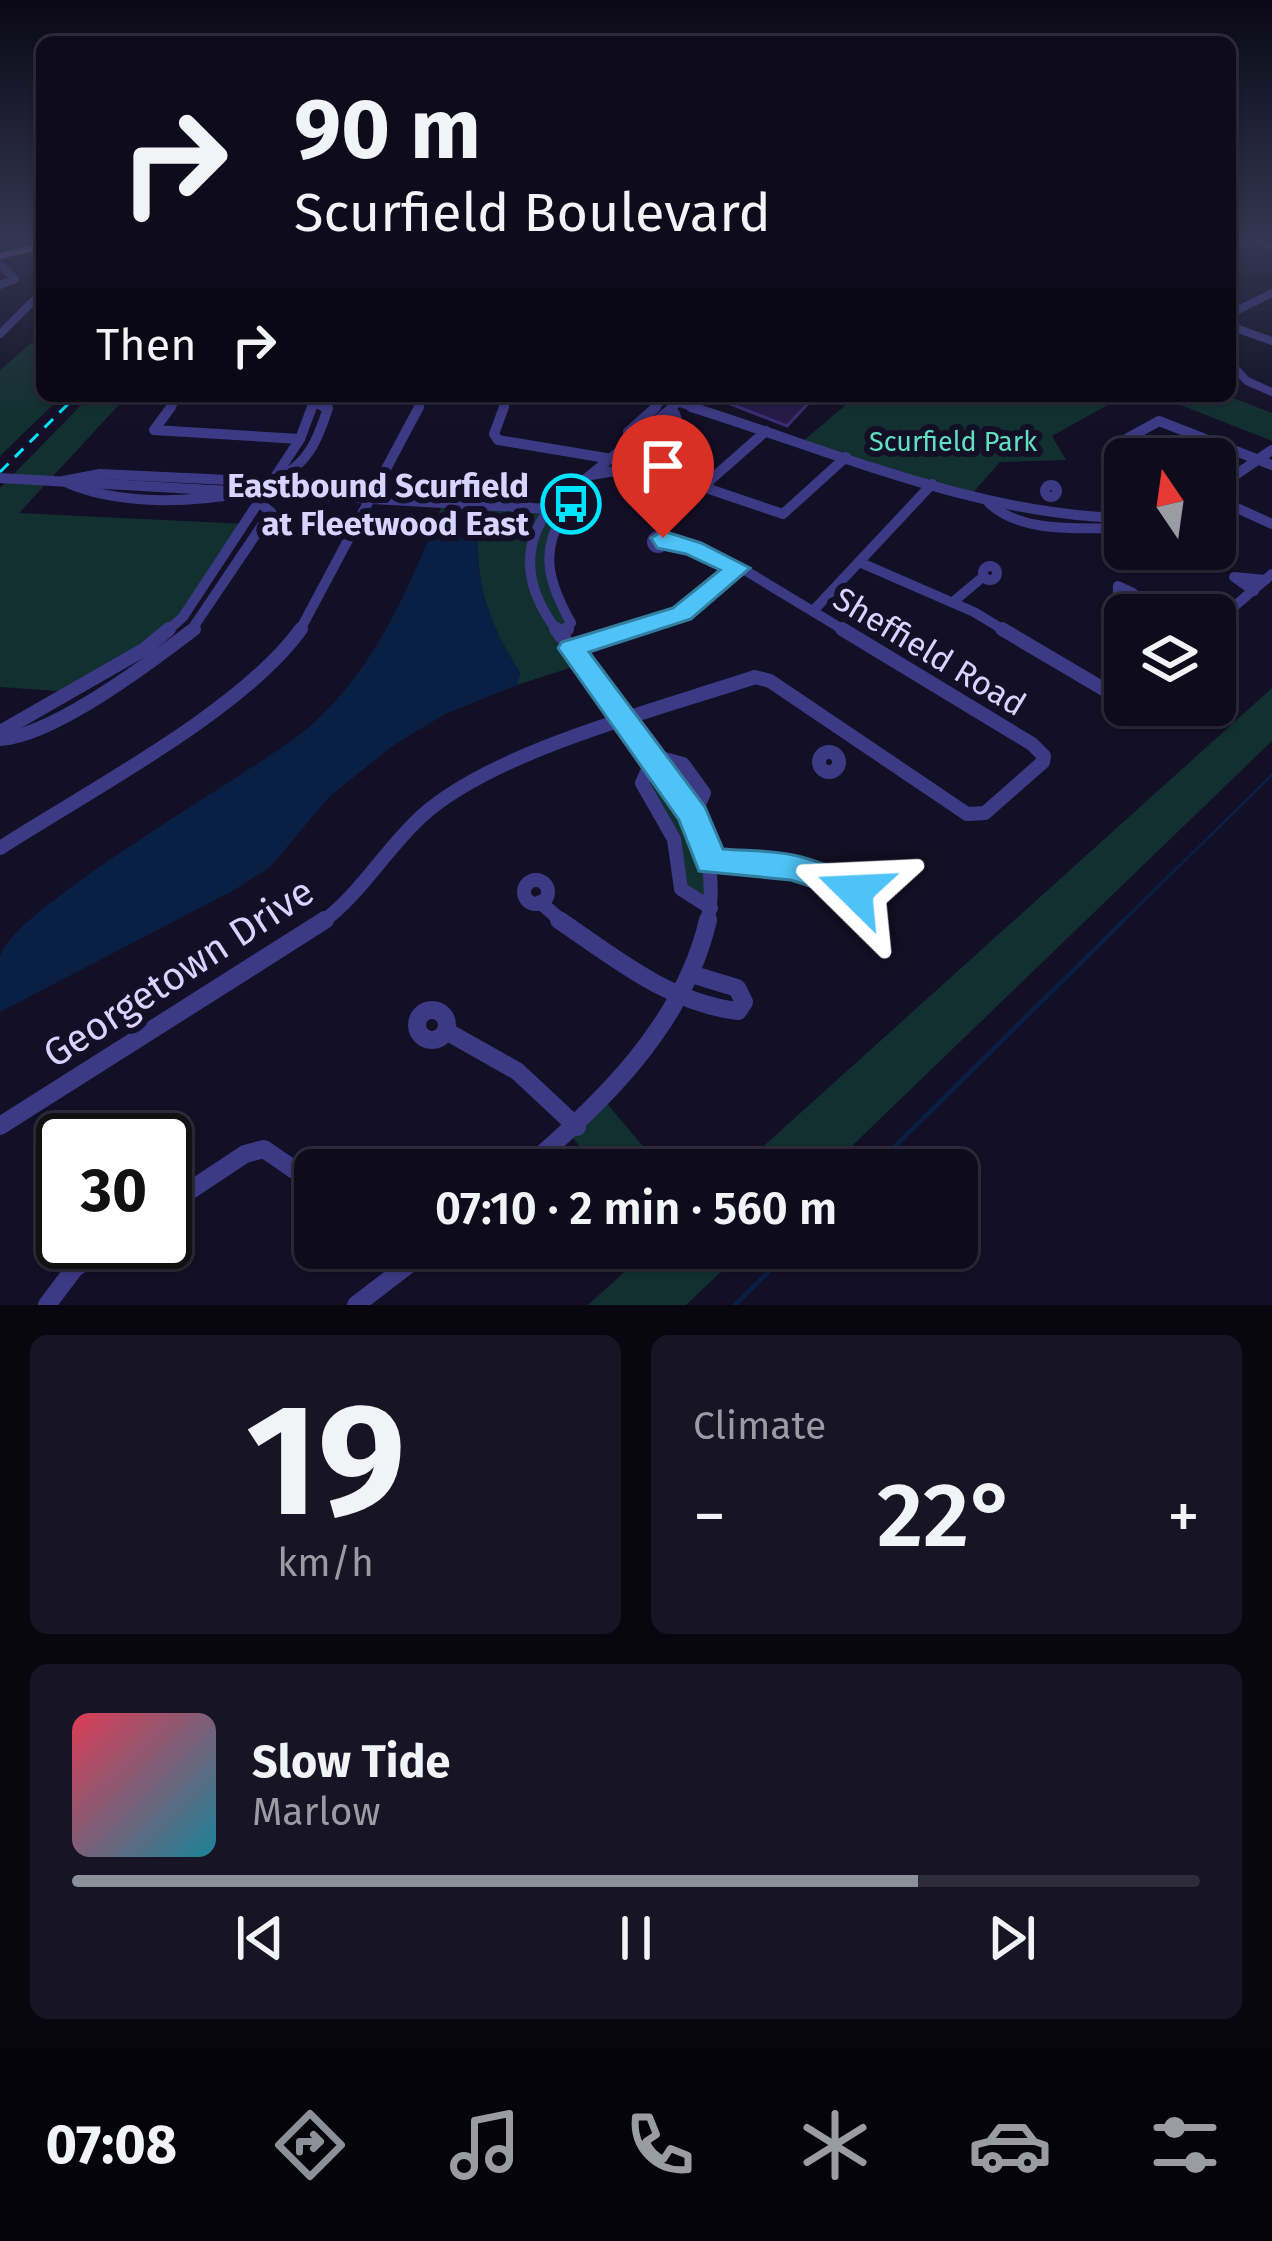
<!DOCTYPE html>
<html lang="en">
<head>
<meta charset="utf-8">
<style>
  :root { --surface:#0e0b1c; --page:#171425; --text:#f1f3f6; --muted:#9b9ba3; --line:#2e2b3b; --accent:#8c9099 }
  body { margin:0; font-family:"Fira Sans",sans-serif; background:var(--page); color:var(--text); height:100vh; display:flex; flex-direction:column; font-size:45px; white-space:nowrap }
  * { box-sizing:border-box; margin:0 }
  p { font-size:39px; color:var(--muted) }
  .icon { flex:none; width:66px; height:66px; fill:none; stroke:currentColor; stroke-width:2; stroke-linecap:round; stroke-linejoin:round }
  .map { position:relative; height:1305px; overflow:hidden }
  .panel { display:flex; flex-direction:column; gap:30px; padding:30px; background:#08060f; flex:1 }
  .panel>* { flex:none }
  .banner { position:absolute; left:36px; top:36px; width:1200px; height:366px; border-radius:18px; box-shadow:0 3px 9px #0004,0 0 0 3px var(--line); background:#0e0b1c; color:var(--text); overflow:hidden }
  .needle { width:78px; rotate:347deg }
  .fabs { position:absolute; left:1104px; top:438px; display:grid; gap:24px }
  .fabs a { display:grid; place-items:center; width:132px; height:132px; border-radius:18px; background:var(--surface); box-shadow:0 3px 9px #0004,0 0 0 3px var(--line); font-size:60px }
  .speed { position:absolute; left:36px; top:1113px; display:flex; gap:24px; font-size:60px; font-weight:700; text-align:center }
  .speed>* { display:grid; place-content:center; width:156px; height:156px; border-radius:50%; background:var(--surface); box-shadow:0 3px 9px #0004,0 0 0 3px var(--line); line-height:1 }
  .speed .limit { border:6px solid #111; border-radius:18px; background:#fff; color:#111 }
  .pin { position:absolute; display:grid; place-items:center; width:102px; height:102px; color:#fff; margin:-123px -51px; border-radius:50% 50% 50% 0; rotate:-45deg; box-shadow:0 0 12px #0007 }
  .pin .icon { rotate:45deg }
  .me { position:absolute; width:132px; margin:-66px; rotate:291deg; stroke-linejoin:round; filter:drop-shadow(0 0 9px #0008) }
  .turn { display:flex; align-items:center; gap:42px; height:252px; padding:0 60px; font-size:54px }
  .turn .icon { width:156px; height:156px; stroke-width:2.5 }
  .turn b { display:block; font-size:84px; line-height:102px }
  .then { display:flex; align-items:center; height:114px; padding:0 60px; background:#0003; gap:24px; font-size:45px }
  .big { font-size:90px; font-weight:600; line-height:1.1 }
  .panel .tile { flex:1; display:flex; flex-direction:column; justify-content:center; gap:18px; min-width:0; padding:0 42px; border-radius:18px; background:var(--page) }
  .panel .dial { align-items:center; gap:0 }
  .dial b { font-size:156px; line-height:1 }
  .song { display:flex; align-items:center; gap:36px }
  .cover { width:144px; height:144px; border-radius:18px; background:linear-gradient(135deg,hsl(350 70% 55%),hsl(190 70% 35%)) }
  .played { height:12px; border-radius:6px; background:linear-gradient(90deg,var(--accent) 75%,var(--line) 75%) }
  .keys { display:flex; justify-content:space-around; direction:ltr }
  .heat { display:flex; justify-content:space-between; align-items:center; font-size:66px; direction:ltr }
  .panel .tiles { flex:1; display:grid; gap:30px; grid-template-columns:1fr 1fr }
  .tile:last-child { grid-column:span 2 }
  .trip { position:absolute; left:294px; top:1149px; width:684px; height:120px; border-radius:18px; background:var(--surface); box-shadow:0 3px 9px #0004,0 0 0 3px var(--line); font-weight:600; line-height:120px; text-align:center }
  .tab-bar { display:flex; height:192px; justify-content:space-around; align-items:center; background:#06040b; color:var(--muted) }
  .tab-bar .icon { width:84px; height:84px }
  .tab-bar .selected { color:var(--accent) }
  .tab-bar b { font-size:54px; color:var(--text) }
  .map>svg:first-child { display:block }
  .green { fill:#12302f }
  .water { fill:#0a1f44 }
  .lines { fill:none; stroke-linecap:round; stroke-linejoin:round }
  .stream-far1 { stroke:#0a1f44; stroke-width:3 }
  .stream { stroke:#0a1f44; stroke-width:4.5 }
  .building { fill:#241b47; stroke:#3b2d73; stroke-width:3 }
  .minor-far3 { stroke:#3d3a85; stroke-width:8 }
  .minor-far2 { stroke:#3d3a85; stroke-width:10 }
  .minor-far1 { stroke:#3d3a85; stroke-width:14 }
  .minor { stroke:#3d3a85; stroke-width:18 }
  .major { fill:#c25bff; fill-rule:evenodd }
  .rail { stroke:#00e5ff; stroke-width:3; stroke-dasharray:12 9; stroke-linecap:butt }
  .route { fill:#4fc3f7; stroke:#337fa1; stroke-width:3 }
  .labels { text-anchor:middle; stroke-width:12; stroke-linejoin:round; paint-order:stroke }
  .far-park-label { font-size:27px; fill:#5fe0c0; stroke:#130f26 }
  .poi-label { font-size:33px; font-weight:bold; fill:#d9d4ff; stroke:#130f26; text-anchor:end }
  .street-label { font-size:33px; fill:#d9d4ff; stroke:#130f26 }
  .near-street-label { font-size:39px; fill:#d9d4ff; stroke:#130f26 }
</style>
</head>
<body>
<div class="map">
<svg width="1272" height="1305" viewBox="0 0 1272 1305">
  <rect width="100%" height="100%" fill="#130f26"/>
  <g class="green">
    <polygon points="42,334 42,396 62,396 0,456 0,370"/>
    <polygon points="90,396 127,396 19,513 246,524 183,617 72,692 0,687 0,488"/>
    <polygon points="856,396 1228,396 1272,413 1272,441 1168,400 1122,397 1052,436 1066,460 1000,462 970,496 802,442"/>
    <path d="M580,483l-34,75 25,65 -9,12 23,28 -68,22 3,-12c-29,-46 -44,-85 -42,-139l-17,-7 -31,9 13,-34 -5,-9 69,1 20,12 21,3z"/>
    <polygon points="1272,688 1272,741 827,1170 737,1170"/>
    <polygon points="654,756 683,764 704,793 694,816 711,908 681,889 674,839 642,783"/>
    <polygon points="604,1100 663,1170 598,1170 569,1133"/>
    <polygon points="651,1248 746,1248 686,1305 588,1305"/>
  </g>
  <path class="water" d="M461,527l17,7c-2,54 13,93 42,139l-3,12 -72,29 -51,31 -64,51 -59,70 -35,23 -236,123c0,-17 0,-38 0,-55 11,-49 257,-186 308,-229 60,-52 92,-121 122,-192z"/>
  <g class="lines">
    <polyline class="stream-far1" points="1121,923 1272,775"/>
    <g class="stream">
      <polyline points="871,1170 1124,920"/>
      <polyline points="735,1305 793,1248"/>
    </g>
  </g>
  <polygon class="building" points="744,396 815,396 787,426 728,403"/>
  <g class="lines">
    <g class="minor-far3">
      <polyline points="0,265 15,279 0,285"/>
      <polyline points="1230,314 1272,293"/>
      <polyline points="1230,326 1272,341"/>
      <polyline points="0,334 33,301"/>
      <polyline points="1230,363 1247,381 1272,392"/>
      <polyline points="508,396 554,399"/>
      <polyline points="677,402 701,410"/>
      <polyline points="315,403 328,410"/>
      <polyline points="169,410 179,396"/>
      <polyline points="311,410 316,396"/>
      <polyline points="417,410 424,396"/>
      <polyline points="503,410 508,396"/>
      <polyline points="652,410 667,396"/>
      <polyline points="670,410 686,396"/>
    </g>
    <g class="minor-far2">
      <polyline points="171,407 154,430 300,439"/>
      <polyline points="504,407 494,434 498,440 612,459"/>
      <path d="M691,407c141,44 285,108 434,111"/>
      <polyline points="766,431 708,482 709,489 783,514 846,457"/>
      <polyline points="633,442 628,432 656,407"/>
      <polyline points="1125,459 1110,448 1159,421 1272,465"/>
      <path d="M100,474l129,6 13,3 6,9c-58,11 -131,14 -185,-11z"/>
      <polyline points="591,475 615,471 678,424 675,414"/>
      <polyline points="0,478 549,509"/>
      <path d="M276,479c32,-14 42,-40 52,-71l-4,-1"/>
      <circle cx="1051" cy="491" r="6"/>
      <polyline points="1215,489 1272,450"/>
      <polyline points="431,496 495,492 526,505"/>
      <polyline points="1215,498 1272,524"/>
      <path d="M989,503c32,31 95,25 136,25"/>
      <circle cx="658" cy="542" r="6"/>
      <polyline points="666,543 738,566 847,632"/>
      <polyline points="859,562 974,612 1007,632"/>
      <circle cx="990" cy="573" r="7"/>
      <polyline points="1254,591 1234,577 1265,580"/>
      <polyline points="953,602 984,576"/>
      <polyline points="813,611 932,484"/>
      <polyline points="1125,618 1117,614 1118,586 1133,593 1134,615"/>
      <polyline points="1215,623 1272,574"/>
      <polyline points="166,632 183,617 300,439 312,407"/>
      <polyline points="190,632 271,512 260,503"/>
      <polyline points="299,632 419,407"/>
      <path d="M558,632c-30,-39 -40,-81 -9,-123l124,-102"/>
      <path d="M564,632l7,-9c-20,-36 -33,-70 -8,-107 9,-13 17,-18 17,-33"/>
      <polyline points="623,632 682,613 738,568"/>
    </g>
    <g class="minor-far1">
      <path d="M556,629c63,80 177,181 151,294"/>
      <polyline points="1002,629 1112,694 1125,694"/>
      <polyline points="561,636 567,629"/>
      <polyline points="571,648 632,629"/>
      <polyline points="0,732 145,649 169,629"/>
      <path d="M0,739c53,-3 151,-77 194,-110"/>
      <circle cx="829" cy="762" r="10"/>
      <polyline points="694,816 704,793 683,764 654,756 642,783 674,839 681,889 711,908"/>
      <path d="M0,848c88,-57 242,-137 301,-219"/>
      <polyline points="711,862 798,869 843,892"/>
      <circle cx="536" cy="892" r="12"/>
      <circle cx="852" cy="900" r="11"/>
      <polyline points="540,902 564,923"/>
      <path d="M321,923c40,-29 65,-75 102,-108 73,-65 237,-106 332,-138l15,4 197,133 18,-1 58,-51 1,-6 -12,-12 -190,-115"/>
    </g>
    <g class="minor">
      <path d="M559,920c56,38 110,83 179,91l6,-9 -7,-14 -46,-14"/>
      <circle cx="432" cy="1025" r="15"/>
      <polyline points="446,1031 517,1071 577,1127"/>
      <polyline points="0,1126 325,920"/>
      <path d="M524,1170c78,-67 160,-146 184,-250"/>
      <polyline points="165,1207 245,1154 264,1149 315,1184"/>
      <polyline points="47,1305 74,1269 111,1242"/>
      <polyline points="356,1305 430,1248"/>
    </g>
    <g class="major">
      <polygon points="1245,239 1257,239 1272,243 1272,249"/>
      <polygon points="42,243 42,249 0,259 0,253"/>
    </g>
    <polyline class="rail" points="0,472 76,396"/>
  </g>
  <linearGradient id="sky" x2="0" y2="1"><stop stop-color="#0a0815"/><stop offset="0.57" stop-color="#333752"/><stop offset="1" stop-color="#333752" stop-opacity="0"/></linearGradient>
  <rect width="1272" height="422" fill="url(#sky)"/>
  <path class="route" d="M663,531l38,12 49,25 -59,51 -102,33 116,155 18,42c22,2 47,1 70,6 27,5 50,18 74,26l5,10 -5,9 -24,6 -27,-18 -25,-8 -92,-9 -20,-51 -121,-172 4,-6 111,-34 47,-38 -34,-16 -29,-6 -6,-10z"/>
  <defs>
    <g id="bus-ring" transform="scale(3)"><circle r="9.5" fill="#130f26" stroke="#00e5ff" stroke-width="1.5"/><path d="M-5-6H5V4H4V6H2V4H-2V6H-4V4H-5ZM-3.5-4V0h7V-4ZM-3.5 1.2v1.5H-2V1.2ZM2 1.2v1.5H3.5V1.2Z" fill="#00e5ff"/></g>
  </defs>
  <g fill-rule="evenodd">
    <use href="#bus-ring" x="571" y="504"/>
  </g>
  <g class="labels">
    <g class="far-park-label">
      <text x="953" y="451">Scurfield Park</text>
    </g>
    <g class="poi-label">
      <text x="529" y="497">Eastbound Scurfield<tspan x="529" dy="38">at Fleetwood East</tspan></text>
    </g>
    <g class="street-label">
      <text transform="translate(930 651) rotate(31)" y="12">Sheffield Road</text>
    </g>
    <g class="near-street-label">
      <text transform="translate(178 972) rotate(-33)" y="14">Georgetown Drive</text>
    </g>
  </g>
</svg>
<div class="fabs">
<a><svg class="needle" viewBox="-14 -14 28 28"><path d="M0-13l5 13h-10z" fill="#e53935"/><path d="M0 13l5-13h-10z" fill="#9b9ba3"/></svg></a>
<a><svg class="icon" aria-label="layers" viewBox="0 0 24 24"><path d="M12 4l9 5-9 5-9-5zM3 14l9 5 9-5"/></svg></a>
</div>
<div class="speed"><div class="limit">30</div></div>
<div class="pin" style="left:663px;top:538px;background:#d93025"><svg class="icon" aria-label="arrive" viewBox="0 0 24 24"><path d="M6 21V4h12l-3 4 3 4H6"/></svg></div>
<svg class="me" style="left:855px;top:891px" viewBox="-20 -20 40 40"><path d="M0-17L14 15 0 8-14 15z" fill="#4fc3f7" stroke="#fff" stroke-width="4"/></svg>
<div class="trip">07:10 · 2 min · 560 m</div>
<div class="banner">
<div class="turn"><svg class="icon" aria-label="right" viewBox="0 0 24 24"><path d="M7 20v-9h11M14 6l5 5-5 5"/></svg><div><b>90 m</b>Scurfield Boulevard</div></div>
<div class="then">Then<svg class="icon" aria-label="right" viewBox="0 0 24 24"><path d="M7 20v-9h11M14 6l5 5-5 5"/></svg></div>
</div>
</div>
<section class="panel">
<div class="tiles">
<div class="tile dial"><b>19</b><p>km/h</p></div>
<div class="tile"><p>Climate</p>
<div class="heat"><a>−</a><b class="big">22°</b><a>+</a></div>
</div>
<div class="tile">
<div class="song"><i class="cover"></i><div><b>Slow Tide</b><p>Marlow</p></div></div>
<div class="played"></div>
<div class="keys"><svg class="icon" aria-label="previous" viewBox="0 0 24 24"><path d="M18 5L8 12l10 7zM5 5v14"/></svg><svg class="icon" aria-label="pause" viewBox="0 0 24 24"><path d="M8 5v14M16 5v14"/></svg><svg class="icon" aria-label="next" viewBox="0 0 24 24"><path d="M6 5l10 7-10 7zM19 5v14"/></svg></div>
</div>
</div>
</section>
<nav class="tab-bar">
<b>07:08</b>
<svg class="icon selected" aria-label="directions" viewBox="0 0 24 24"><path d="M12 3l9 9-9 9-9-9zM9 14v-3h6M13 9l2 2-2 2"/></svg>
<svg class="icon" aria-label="music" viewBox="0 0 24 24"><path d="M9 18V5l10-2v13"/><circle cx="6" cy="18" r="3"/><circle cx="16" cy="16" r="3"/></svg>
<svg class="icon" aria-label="phone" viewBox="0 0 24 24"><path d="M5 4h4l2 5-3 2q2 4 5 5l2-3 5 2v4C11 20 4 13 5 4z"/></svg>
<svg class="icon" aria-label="climate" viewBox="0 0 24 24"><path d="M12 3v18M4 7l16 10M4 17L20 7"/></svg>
<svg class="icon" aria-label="car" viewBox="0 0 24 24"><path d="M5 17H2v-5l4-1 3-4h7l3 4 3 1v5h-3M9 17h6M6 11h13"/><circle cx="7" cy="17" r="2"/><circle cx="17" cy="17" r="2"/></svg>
<svg class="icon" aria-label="filters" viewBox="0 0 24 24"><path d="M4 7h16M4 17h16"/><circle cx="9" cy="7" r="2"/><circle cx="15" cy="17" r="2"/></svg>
</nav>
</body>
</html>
